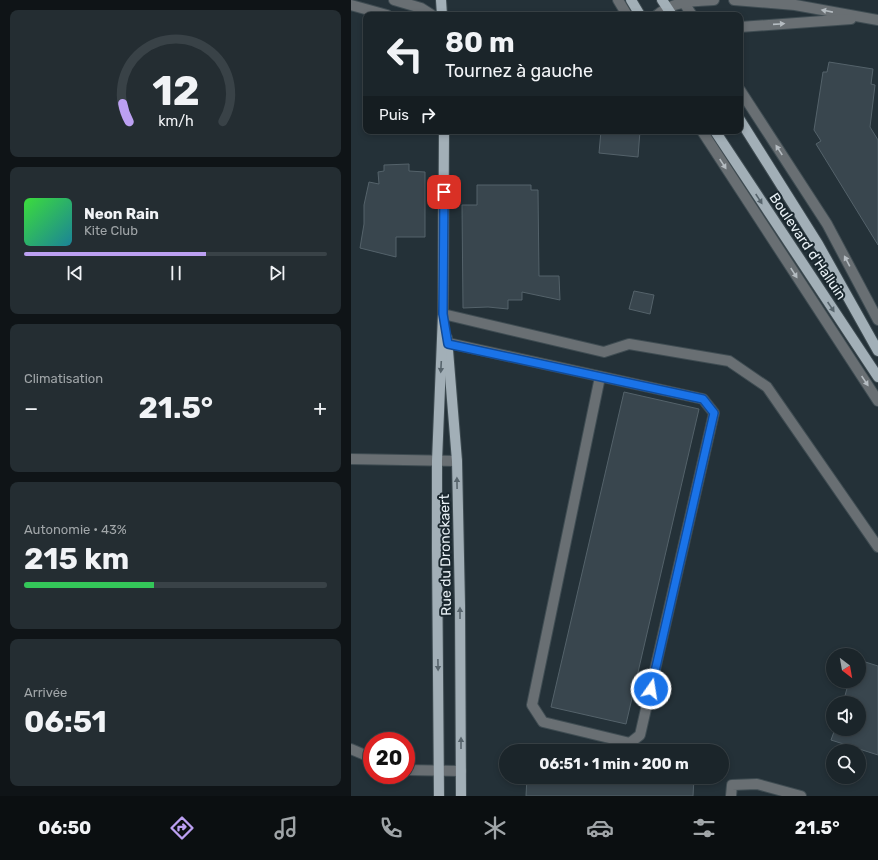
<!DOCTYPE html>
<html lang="fr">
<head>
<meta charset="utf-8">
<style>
  :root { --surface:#1b252a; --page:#242d32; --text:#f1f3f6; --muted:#a0a5a8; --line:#394247; --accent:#bca0f2 }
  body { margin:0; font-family:Rubik,sans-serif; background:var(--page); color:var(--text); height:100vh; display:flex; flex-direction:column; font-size:15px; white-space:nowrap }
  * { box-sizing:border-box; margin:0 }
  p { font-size:13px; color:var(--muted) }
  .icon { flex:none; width:22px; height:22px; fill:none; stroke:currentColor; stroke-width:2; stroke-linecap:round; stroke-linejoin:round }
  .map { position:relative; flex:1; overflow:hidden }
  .details { display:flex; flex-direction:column; gap:10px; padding:10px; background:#0f1417; width:351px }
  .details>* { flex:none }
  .top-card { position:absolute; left:12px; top:12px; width:380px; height:122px; border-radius:8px; box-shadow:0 2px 6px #0003,0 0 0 1px var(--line); background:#1b252a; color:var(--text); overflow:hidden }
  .needle { width:26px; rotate:149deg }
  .buttons { position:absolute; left:475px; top:648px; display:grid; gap:8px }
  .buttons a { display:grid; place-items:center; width:40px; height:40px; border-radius:50%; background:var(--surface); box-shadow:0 2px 6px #0003,0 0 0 1px var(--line); font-size:20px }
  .speed { position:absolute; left:12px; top:732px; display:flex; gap:8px; font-size:20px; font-weight:700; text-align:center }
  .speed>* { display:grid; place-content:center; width:52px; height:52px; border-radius:50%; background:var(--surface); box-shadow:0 2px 6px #0003,0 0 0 1px var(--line); line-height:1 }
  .speed .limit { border:6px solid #d22; background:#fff; color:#111 }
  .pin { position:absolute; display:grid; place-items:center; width:34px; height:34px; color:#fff; margin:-17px; border-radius:8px; box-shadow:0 2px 6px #0006 }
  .me { position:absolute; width:44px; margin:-22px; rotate:13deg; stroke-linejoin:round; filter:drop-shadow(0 0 3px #0008) }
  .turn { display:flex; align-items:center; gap:14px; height:84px; padding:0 16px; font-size:18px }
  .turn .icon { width:52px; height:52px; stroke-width:2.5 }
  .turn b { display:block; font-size:28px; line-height:34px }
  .then { display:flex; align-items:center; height:38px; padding:0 16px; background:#0003; gap:8px; font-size:15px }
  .big { font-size:30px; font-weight:700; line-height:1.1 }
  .details .tile { flex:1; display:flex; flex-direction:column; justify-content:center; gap:6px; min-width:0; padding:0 14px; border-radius:8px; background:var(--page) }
  .details .dial { align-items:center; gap:0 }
  .dial svg { height:104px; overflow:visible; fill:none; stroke:var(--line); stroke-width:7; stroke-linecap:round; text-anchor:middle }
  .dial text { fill:var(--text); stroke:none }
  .song { display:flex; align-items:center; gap:12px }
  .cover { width:48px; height:48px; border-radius:6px; background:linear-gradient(135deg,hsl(120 70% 55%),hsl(190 70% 35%)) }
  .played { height:4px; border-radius:2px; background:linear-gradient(90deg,var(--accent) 60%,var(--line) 60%) }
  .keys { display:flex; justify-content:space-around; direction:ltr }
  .heat { display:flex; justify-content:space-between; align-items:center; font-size:22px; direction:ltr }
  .charge { height:6px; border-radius:3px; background:linear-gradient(90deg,#34c759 43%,var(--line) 0) }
  .trip { position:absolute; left:148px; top:744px; width:230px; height:40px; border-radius:20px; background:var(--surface); box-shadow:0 2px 6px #0003,0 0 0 1px var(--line); font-weight:700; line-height:40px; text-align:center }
  .dock { display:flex; height:64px; justify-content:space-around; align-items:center; background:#0b0f11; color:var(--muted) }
  .dock .icon { width:28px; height:28px }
  .dock .selected { color:var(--accent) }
  .dock b { font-size:18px; color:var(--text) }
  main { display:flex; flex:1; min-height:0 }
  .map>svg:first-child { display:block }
  .building { fill:#39464e; stroke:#54626a }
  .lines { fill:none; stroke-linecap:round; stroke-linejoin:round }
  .minor-casing { stroke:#3f4c52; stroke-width:12 }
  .major-casing { stroke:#3f4c52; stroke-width:12 }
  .minor { stroke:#696f73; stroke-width:10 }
  .major { stroke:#a2afb7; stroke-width:10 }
  .oneway { fill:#b5bcc1 }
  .oneway2 { fill:#57646c }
  .route-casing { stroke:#114b97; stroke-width:10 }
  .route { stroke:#1a73e8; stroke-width:7 }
  .labels { text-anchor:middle; stroke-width:4; stroke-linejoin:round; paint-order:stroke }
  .street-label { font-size:14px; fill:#e8f0f5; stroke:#1a272e }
</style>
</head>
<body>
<main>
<section class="details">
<div class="tile dial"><svg viewBox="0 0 100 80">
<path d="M14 69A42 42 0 1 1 86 69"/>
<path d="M14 69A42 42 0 0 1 9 55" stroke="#bca0f2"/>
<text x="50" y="56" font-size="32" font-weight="700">12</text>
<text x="50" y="72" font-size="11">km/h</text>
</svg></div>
<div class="tile">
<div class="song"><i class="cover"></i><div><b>Neon Rain</b><p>Kite Club</p></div></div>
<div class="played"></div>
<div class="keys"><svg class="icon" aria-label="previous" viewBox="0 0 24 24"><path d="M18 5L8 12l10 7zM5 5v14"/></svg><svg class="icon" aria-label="pause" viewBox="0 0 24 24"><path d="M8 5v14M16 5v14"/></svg><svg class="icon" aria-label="next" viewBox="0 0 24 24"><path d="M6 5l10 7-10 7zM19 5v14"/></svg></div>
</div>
<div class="tile"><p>Climatisation</p>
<div class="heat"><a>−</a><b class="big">21.5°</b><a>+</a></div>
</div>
<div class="tile"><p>Autonomie · 43%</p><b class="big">215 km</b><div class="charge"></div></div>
<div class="tile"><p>Arrivée</p><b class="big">06:51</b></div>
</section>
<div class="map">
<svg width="527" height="796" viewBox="0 0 527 796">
  <rect width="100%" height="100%" fill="#243138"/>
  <g class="building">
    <polygon points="478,62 522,69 520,84 524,85 519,127 527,140 527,245 465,144 470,141 463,130 472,72 476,72"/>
    <polygon points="250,131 289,131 287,157 248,153"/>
    <polygon points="58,164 58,171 74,172 74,237 45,237 45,257 9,248 13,224 13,205 18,182 28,184 27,172 33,171 33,165"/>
    <polygon points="126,185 180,185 180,190 187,190 188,276 208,276 209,300 171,292 171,300 157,300 157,309 137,307 112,308 111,205 126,205"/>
    <polygon points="283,291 303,295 299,314 278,309"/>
    <polygon points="273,392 348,409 275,724 200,707"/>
    <polygon points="508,660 527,666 527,755 480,740 484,729 508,729 508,703 492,703 498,681 508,681"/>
    <polygon points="176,777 343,778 342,796 175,796"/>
  </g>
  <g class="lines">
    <g class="minor-casing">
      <g id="minor">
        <polyline points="43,0 70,8 81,15"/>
        <polyline points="267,0 276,15"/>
        <polyline points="331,0 341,15"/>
        <polyline points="383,0 444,5 527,20"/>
        <polyline points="0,5 36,15"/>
        <path d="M306,15c17,-14 36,-14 57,-15"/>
        <polyline points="389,27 500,19"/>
        <polyline points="389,90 476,224 527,320"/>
        <polyline points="351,131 527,401"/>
        <polyline points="92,314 253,352 278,344 378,361 416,387 527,547"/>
        <polyline points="97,343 352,399 363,413 289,735 279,743 192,722 181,705 249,377"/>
        <polyline points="0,459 106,461"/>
        <polyline points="0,749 21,758"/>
        <polyline points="55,770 110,771"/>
        <polyline points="380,796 381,785 406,784 450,796"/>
      </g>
    </g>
    <g class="major-casing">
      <g id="major">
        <polyline points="90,0 91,15"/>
        <polyline points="280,0 289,15"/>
        <polyline points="311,0 321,15"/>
        <polyline points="389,120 467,244 527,351"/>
        <polyline points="364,131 527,377"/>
        <polyline points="96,338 106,461 109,605 110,796"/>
        <polyline points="88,796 86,552 86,461 92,314 93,131"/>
      </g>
    </g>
    <use href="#minor" class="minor"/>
    <use href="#major" class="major"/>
  </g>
  <defs><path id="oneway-solid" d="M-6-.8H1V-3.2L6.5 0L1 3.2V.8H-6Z"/></defs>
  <g class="oneway">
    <use href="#oneway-solid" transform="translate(476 11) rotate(-169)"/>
    <use href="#oneway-solid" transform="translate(428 24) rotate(-4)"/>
    <use href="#oneway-solid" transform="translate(428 150) rotate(-123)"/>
    <use href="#oneway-solid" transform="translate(372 164) rotate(57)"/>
    <use href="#oneway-solid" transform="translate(496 261) rotate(-118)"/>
    <use href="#oneway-solid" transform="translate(443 273) rotate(57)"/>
    <use href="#oneway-solid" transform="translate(514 381) rotate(56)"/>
  </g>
  <g class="oneway2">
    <use href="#oneway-solid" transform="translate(408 199) rotate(57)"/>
    <use href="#oneway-solid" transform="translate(480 307) rotate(56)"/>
    <use href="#oneway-solid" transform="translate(90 367) rotate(93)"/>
    <use href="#oneway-solid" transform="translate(106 483) rotate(-91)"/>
    <use href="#oneway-solid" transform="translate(109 613) rotate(-90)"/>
    <use href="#oneway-solid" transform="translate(87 665) rotate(89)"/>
    <use href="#oneway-solid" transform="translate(110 743) rotate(-90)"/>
  </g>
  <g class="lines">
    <g class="route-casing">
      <polyline id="route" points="93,192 92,314 97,344 352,399 363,413 300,689"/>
    </g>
    <use href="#route" class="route"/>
  </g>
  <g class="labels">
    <g class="street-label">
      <text transform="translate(457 246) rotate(56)" y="5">Boulevard d'Halluin</text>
      <text transform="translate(94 555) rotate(-91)" y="5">Rue du Dronckaert</text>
    </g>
  </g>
</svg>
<div class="buttons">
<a><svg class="needle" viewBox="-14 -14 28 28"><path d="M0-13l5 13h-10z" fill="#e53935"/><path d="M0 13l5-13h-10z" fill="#a0a5a8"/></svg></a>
<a><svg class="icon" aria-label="sound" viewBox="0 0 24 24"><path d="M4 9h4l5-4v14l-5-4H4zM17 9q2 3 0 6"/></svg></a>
<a><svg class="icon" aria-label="search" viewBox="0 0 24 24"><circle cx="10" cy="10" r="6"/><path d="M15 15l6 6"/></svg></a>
</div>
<div class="speed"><div class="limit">20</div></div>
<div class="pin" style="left:93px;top:192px;background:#d93025"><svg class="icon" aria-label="arrive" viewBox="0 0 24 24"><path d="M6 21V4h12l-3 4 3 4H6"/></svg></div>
<svg class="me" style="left:300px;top:689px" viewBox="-20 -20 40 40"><circle r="17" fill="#1a73e8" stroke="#fff" stroke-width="3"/><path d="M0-11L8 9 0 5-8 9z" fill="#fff"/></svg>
<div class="trip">06:51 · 1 min · 200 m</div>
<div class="top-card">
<div class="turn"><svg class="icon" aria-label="left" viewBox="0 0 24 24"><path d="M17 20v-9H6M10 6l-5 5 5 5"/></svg><div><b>80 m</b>Tournez à gauche</div></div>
<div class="then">Puis<svg class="icon" aria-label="right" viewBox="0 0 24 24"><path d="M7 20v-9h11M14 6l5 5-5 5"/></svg></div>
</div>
</div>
</main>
<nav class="dock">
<b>06:50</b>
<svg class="icon selected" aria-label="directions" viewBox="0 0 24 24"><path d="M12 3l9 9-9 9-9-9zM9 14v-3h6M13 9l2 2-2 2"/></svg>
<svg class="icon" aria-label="music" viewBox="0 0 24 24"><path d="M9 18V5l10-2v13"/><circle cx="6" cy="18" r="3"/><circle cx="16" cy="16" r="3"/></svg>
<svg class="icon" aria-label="phone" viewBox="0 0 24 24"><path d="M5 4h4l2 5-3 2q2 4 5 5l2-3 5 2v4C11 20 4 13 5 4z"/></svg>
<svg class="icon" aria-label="climate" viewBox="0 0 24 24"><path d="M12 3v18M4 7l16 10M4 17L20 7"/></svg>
<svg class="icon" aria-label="car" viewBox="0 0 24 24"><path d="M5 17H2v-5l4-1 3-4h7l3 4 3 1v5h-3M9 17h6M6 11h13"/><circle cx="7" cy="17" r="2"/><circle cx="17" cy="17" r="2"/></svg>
<svg class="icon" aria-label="filters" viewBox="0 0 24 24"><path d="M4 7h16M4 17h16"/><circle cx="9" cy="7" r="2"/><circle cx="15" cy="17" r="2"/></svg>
<b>21.5°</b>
</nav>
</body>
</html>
